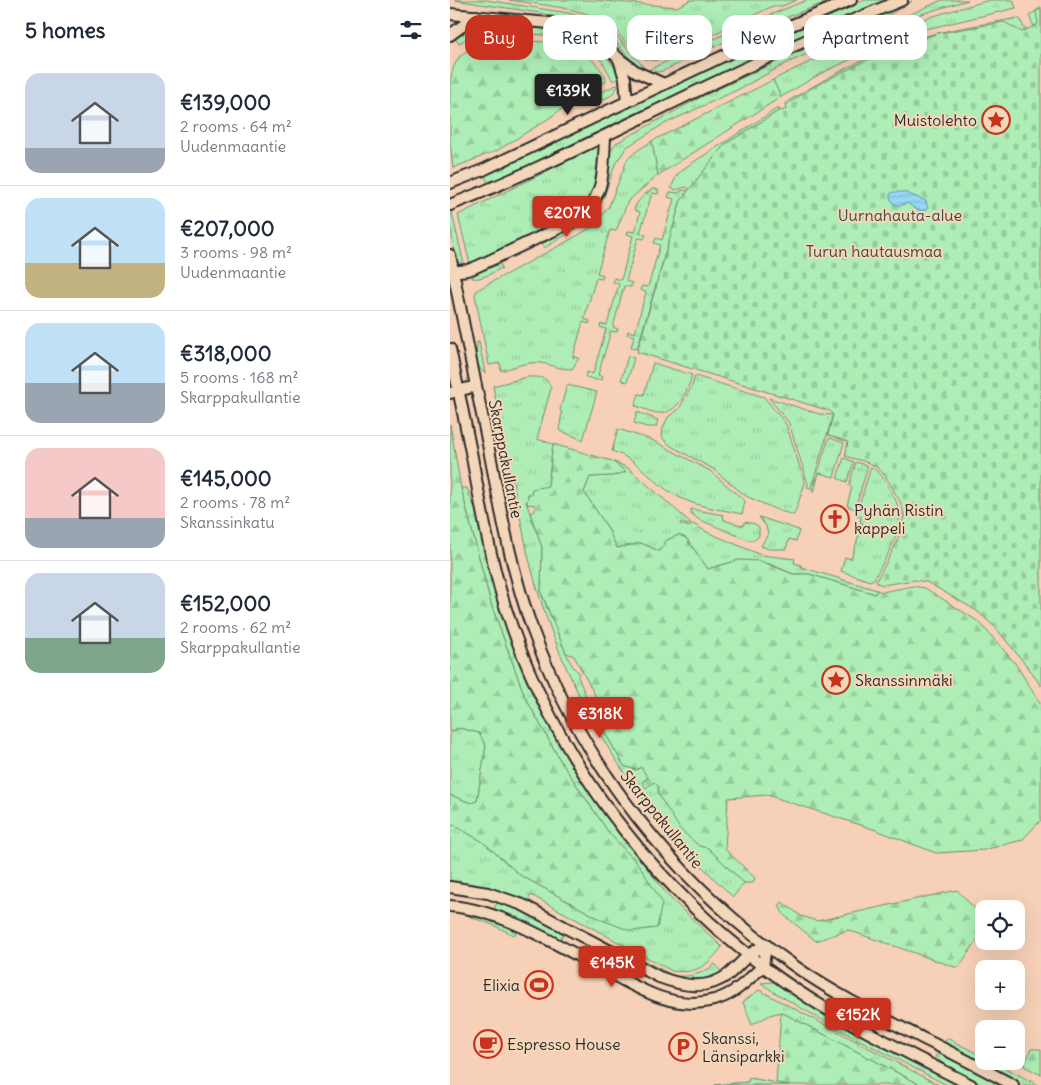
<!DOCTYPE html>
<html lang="en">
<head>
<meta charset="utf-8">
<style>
  body { margin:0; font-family:Delius,sans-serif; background:#f2f2f3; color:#1f2937; height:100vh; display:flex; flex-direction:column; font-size:19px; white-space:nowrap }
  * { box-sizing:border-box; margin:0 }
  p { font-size:16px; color:#747a83 }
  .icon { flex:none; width:28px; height:28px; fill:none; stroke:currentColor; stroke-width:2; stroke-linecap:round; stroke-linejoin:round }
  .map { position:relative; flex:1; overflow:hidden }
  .panel { display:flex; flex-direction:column; background:#fff; width:450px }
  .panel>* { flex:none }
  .banner { position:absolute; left:15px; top:15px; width:475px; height:45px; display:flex; gap:10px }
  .fabs { position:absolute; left:525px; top:900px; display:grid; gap:10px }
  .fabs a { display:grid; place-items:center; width:50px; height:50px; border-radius:10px; background:#fff; box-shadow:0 5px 20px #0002; font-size:25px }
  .price { position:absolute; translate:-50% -42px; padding:0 11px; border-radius:5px; background:#c8321e; color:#fff; font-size:16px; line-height:32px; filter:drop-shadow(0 1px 2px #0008) }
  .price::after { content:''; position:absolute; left:50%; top:30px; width:15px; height:11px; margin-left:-8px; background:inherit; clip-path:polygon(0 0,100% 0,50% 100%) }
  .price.current { background:#222; color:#fff }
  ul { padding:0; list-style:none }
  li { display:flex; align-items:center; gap:15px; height:125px; padding:0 25px }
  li+li { border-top:1px solid #e0e1e3 }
  li span { display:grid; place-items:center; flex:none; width:140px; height:100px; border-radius:15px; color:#555 }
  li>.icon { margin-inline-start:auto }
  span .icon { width:60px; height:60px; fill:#fffc; stroke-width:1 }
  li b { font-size:21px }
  h2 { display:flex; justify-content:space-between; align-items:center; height:60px; padding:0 25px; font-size:21px }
  .tag { padding:0 18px; border-radius:15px; background:#fff; box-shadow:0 5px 20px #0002; font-size:18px; line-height:45px }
  .tag.current { background:#c8321e; color:#fff }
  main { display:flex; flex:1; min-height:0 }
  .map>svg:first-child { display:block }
  .grass { fill:url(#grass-tufts); stroke:#6c8c70 }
  .forest { fill:url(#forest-firs); stroke:#6c8c70 }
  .cemetery { fill:url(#cemetery-stones); stroke:#6c8c70 }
  .park { fill:url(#park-crowns); stroke:#6c8c70 }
  .water { fill:url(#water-rules); stroke:#6b92a5 }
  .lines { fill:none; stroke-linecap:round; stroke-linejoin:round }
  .secondary-casing { stroke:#2b2b2b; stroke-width:14 }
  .secondary { stroke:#f4d7ba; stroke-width:10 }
  .labels { text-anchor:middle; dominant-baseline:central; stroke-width:4; stroke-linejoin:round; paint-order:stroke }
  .poi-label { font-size:16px; fill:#2b2b2b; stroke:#f4d7ba; text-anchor:start }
  .park-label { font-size:16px; fill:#3f4840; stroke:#f4d7ba }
  .street-label { font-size:16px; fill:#2b2b2b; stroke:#f4d7ba }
</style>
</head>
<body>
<main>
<section class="panel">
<h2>5 homes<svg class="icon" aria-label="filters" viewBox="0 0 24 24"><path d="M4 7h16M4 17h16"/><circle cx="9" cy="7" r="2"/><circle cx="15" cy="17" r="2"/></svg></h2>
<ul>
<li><span style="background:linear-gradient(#c9d6e8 75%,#9aa5b1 0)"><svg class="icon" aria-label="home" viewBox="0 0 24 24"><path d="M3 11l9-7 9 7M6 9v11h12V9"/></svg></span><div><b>€139,000</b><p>2 rooms · 64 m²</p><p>Uudenmaantie</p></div></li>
<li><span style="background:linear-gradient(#bfe0f5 65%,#c2b280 0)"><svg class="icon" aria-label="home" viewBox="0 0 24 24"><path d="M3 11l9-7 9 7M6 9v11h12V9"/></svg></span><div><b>€207,000</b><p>3 rooms · 98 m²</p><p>Uudenmaantie</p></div></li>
<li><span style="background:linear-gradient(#bfe0f5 60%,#9aa5b1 0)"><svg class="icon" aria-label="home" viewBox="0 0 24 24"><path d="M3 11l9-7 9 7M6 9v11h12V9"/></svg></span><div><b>€318,000</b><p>5 rooms · 168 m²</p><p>Skarppakullantie</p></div></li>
<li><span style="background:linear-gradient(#f6c9c9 70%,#9aa5b1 0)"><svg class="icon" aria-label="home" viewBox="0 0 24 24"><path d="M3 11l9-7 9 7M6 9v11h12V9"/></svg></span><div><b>€145,000</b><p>2 rooms · 78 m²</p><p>Skanssinkatu</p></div></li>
<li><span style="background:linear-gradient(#c9d6e8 65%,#7fa58c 0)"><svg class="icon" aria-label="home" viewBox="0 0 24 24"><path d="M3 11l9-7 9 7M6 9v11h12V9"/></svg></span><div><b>€152,000</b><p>2 rooms · 62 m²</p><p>Skarppakullantie</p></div></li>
</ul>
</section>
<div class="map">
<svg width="591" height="1085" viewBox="0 0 591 1085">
  <defs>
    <pattern id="grass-tufts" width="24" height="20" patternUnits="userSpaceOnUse" patternTransform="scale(1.25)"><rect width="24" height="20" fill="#aeeeb6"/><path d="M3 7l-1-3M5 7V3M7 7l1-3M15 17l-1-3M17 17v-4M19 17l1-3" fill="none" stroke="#96cc9d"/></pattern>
    <pattern id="forest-firs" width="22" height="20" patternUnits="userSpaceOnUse" patternTransform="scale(1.25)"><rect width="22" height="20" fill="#aeeeb6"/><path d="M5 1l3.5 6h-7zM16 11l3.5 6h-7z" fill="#96cc9d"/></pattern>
    <pattern id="cemetery-stones" width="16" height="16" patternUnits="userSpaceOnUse" patternTransform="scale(1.25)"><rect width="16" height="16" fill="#aeeeb6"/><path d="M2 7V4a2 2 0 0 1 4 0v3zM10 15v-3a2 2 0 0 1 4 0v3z" fill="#96cc9d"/></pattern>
    <pattern id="park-crowns" width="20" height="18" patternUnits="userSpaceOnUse" patternTransform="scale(1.25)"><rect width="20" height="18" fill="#aeeeb6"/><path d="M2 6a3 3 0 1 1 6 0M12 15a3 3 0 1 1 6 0" fill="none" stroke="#96cc9d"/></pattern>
    <pattern id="water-rules" width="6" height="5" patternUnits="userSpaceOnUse" patternTransform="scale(1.25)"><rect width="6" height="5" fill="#95d7f7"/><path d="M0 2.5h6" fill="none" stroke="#81b9d4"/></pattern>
  </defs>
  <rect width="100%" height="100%" fill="#f6d1b7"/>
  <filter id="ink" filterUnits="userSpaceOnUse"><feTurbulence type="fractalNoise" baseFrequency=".02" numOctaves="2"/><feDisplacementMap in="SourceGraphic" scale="10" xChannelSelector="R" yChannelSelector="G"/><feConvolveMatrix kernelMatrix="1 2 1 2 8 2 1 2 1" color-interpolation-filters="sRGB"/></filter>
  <g filter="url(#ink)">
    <g class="grass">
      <path d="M4,0H36L118,13L143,20L164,33L193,66L191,69L185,65L163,39L144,26L90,13Z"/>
      <path d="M59,0H141L227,7L241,0H347L332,6H323L208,60C186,65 174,35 157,23C131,7 89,5 59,0Z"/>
      <path d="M357,0H382L283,38L213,71L207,72L196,71L283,30Z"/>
      <path d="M415,0H438L350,37L38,184L35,175L290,53L389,10Z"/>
      <path d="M492,0H518L441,23Z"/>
      <path d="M540,0H563L566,8L463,32L431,45L370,74L331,97L323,80C391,44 465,20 540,0Z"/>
      <path d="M462,1L419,27L339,62L289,89L212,125L177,147L165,164L153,200L145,213L132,225L94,248L92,244C117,230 150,217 155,184C157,170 156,155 166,143L255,95L335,58Z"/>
      <path d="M591,7V26L586,30L579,16Z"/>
      <path d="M568,18L571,20L574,29L576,28L579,32L322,118L336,109L335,103C383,74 436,44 492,32C517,26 543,23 568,18Z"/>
      <path d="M19,28C65,27 130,21 160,61C164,67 168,72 169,78L163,81C156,68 151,56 138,48C113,33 54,30 27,35C20,37 15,40 9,43L3,37Z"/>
      <path d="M166,85L168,86L162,95L145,104L142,98L143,96Z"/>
      <path d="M328,108L330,110L274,145L240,189L236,187L226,190L221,188L227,175L236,167Z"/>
      <path d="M202,141L208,175L178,201L166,231L160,230L147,273L153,275L152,279L146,278L134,319L140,321L139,324L133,322L123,357L129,358L122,369C107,369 104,365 91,363C78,361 63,367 51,371L50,363L39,365L25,295L27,290L118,241L142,227L159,206L177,160L184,153Z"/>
      <path d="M150,145C147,177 147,201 117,219L20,264L8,215Z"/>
      <path d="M204,188L209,191L208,194L202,193L190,233L196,235L194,239L188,238L176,281L182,283L181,287L174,286L163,327L168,329L167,332L161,331L148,375L152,377V379L147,380L136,377L135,376L137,372L143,374L156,329L150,327L151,324L157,325L169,284L163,282L164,278L171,280L183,236L177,234L178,231L185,232L190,212L184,210C186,201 196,193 204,188Z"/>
      <path d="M233,190L239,191L231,200L187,349L181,348L184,336L177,334L178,331L185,333L196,292L190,290L192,286L198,287L210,245L204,243L206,238L212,240L224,199L218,197L220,192L228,193Z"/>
      <path d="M0,197L3,218L14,264L8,262L6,259L0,225Z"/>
      <path d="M50,264L52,268C43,272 32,280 22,278V277L29,272Z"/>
      <path d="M27,342H29L35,373C24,367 27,353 27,342Z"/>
      <path d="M178,356L184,358L177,382L171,380Z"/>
      <path d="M203,363L242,375C238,390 229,411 212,413C204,414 193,408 185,406L189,394L194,395Z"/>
      <path d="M245,376L314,397L336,424L355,483L344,515L327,510L296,496L263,469L221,446L214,440L212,436L213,428L218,417L229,409L242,386Z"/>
      <path d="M77,377C88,377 98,376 101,388L87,439L103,444L98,486L82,495L76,502L92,547L91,593L116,653C120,660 122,669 129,672L128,677L142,710L174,766L186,770L191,767L198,778L193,781L204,782L208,786L249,846L258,848L294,883L283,897C253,868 224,839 198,805C141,732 100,645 78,555L43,386Z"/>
      <path d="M117,385L147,392L133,440L109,430L112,413L110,410Z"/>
      <path d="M319,398L369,414L383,415L361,488L357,487L358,484L339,423Z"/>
      <path d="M187,412L208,420L206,427H197L184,423Z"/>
      <path d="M168,429L202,440L260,471L295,501L292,514C270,509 245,507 225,495C202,482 188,459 162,451Z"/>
      <path d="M380,438L394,443L384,477L369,473L364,492L362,491L378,440Z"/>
      <path d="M394,458L404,462L397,482L387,478Z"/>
      <path d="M162,461L178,468L241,523L238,525L231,522L230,524L239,527L243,524L257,532L311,555L345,559L344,563L351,565V567L427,590L425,594L359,574H343L320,564L289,560L258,569L236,538L229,535L217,540L209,551L191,543L167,548L157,527L134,492L140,477L162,476L175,472Z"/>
      <path d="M406,462L418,466L405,509L397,506L402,487L399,486Z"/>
      <path d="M421,467C430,472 434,479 439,488C443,496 449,504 449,513C451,536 434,560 424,579L420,581L391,571L395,557L401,559L413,523L410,522L411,516L406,515Z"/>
      <path d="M11,488H17L26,511L39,568L57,628L82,690L113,751L152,811L200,872L219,897L272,947C257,966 247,974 222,971L81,895L78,900L0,884V826L4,825L33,842L70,875L152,920L189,865L159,833L111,762L75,697L41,604Z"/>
      <path d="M241,509L273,515L274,520L293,526L295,522L305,524L309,527V536L304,540H298L248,519L241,513Z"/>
      <path d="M309,517L349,530L346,541L339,539L336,549H319L311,546L318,534L316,526Z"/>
      <path d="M10,728L29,733L36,746L27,801L21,803L0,795V732Z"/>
      <path d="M48,900L78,913L114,932L109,942L43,912Z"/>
      <path d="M16,911L68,930L64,935L41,924L20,917Z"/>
      <path d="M140,933L224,976C240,977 252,975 265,964L271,972C256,982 240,983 223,980L138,937Z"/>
      <path d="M135,943L144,948L139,958L130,953Z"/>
      <path d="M325,982L378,1016L510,1085H497L384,1027L324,992L311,983Z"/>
      <path d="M309,990L489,1085H471L331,1012L320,1015L302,1025L293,1002Z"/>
      <path d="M497,1038L534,1057V1061H542L588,1085H572L494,1044Z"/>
      <path d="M488,1053L551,1085H532L491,1062L485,1057Z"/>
    </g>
    <g class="forest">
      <path d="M70,41C98,42 128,41 147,65C151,70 156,75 156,82L135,92L98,119L48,150L3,168L0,142V80L4,66L9,57L24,45Z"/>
      <path d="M323,80L331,97L208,175L202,141Z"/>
      <path d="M0,424L11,488L41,604L75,697L111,762L159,833L189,865L212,902L207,928L181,931L152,920L70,875L33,842L4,825L0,826V795L21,803L27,801L36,746L29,733L10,728L0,732Z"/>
      <path d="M103,444L162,461L176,472L162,476L140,477L134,492L157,527L167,548L191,543L209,551L217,540L229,535L236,538L258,569L289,560L310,561L343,574H359L425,594L427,590L432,592L463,586L475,588L529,622L565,663L591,705V820L572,840L534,850L486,853L426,830L317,795L278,798L275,849L305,878L303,883H294L258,848L249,846L230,829L208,794V786L204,782L196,788L192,782L198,778L191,767L186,770L174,766L142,710L140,702L146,697L124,656L116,653L91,592L92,547L80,513L85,511L84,504L77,505L78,494H81L82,489L98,486Z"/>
      <path d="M507,890L532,916L528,939L508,968L398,930L366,941L334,915L329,906L332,902L351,916L367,921Z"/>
      <path d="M331,1012L471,1085H265L298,1082L299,1078L326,1083Z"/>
      <path d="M581,1049H591V1075L574,1066Z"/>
    </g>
    <path class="cemetery" d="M591,9V686L581,671L545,627L527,611L477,582L464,580L433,585L427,583L426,581C436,562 459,528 452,506C450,500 445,494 443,489C428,462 422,464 395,456L398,442L378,435L383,415L380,411L187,352L231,200L274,145L330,110L332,111L336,109V105L363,87L435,51L489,33L554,22L572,32L588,24L586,11Z"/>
    <path class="park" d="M299,1078L339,1085H265L298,1082Z"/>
    <path class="water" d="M443,192H454L476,201L478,208L475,211C466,211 464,208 457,203L450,206L444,204L440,198V194Z"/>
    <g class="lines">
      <defs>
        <g id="secondary">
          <path d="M0,14L110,24L129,29L152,41L169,59L187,72L214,84"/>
          <path d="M0,35L26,16"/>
          <path d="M169,59L175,79L177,102"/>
          <path d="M0,183L33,170L309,39L401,0"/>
          <path d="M0,205C92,169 179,123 268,81C328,52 390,25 452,0"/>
          <path d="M0,255C12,318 25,381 38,444C50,507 61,570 83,631C133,767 228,886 346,967C386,995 429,1016 472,1038C503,1053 533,1069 563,1085"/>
          <path d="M0,272L18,270L26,267L124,221C156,199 153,172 155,136"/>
          <path d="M0,349C7,385 15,421 22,457C31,507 40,558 55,606C107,770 220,911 365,1002C415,1033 469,1058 521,1085"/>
          <path d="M0,393L26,386"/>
          <path d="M0,887L38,893L73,905L209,977C233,986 257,991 279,974C286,968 292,961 299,955C304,951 310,948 316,945"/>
          <path d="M0,906C51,910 102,942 147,966C183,985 221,1012 264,1000C284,995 298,980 313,966L316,945"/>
        </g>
      </defs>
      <use href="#secondary" class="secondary-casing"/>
      <use href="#secondary" class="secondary"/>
    </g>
  </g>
  <defs>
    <symbol id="sight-ring" viewBox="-11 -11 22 22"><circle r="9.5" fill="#f4d7ba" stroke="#c8321e" stroke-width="1.5"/><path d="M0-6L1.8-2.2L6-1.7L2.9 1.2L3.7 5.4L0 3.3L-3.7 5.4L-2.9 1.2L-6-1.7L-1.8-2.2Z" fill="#c8321e"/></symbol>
    <symbol id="church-ring" viewBox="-11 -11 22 22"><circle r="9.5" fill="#f4d7ba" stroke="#c8321e" stroke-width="1.5"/><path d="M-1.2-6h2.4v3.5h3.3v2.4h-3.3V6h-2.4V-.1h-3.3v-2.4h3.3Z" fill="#c8321e"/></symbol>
    <symbol id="stadium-ring" viewBox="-11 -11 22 22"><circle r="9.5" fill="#f4d7ba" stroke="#c8321e" stroke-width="1.5"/><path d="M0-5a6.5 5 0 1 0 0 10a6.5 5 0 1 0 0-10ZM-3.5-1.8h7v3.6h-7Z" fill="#c8321e"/></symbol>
    <symbol id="cafe-ring" viewBox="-11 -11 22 22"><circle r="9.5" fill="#f4d7ba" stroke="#c8321e" stroke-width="1.5"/><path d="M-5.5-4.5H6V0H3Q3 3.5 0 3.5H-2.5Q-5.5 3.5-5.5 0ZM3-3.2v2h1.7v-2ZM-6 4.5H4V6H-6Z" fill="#c8321e"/></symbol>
    <symbol id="parking-ring" viewBox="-11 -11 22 22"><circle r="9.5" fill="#f4d7ba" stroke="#c8321e" stroke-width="1.5"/><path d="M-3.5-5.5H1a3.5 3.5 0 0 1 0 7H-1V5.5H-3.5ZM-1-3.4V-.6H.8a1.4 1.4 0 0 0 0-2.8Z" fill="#c8321e"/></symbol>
  </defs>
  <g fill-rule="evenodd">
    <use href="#sight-ring" x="530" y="104" width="32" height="32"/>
    <use href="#church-ring" x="369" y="503" width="32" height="32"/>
    <use href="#sight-ring" x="370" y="664" width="32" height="32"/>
    <use href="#stadium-ring" x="73" y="969" width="32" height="32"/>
    <use href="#cafe-ring" x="22" y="1028" width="32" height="32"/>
    <use href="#parking-ring" x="217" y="1031" width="32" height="32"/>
  </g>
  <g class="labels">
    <g class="poi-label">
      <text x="527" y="120" text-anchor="end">Muistolehto</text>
      <text x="404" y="510">Pyhän Ristin<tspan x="404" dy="18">kappeli</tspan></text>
      <text x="405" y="680">Skanssinmäki</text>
      <text x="70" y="985" text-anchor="end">Elixia</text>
      <text x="252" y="1038">Skanssi,<tspan x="252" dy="18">Länsiparkki</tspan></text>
      <text x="57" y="1044">Espresso House</text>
    </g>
    <g class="park-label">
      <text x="450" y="215">Uurnahauta-alue</text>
      <text x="424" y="251">Turun hautausmaa</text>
    </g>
    <g class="street-label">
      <text transform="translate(56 459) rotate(79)">Skarppakullantie</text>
      <text transform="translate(212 819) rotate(51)">Skarppakullantie</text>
    </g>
  </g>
</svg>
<div class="fabs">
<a><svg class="icon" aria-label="locate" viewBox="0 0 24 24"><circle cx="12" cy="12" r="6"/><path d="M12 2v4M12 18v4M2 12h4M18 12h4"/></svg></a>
<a>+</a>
<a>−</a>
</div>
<b class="price current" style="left:118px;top:116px">€139K</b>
<b class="price" style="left:117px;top:238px">€207K</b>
<b class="price" style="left:150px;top:739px">€318K</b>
<b class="price" style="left:162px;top:988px">€145K</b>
<b class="price" style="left:408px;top:1040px">€152K</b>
<div class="banner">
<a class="tag current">Buy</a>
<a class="tag">Rent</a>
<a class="tag">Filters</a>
<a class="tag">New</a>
<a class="tag">Apartment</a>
</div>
</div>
</main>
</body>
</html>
